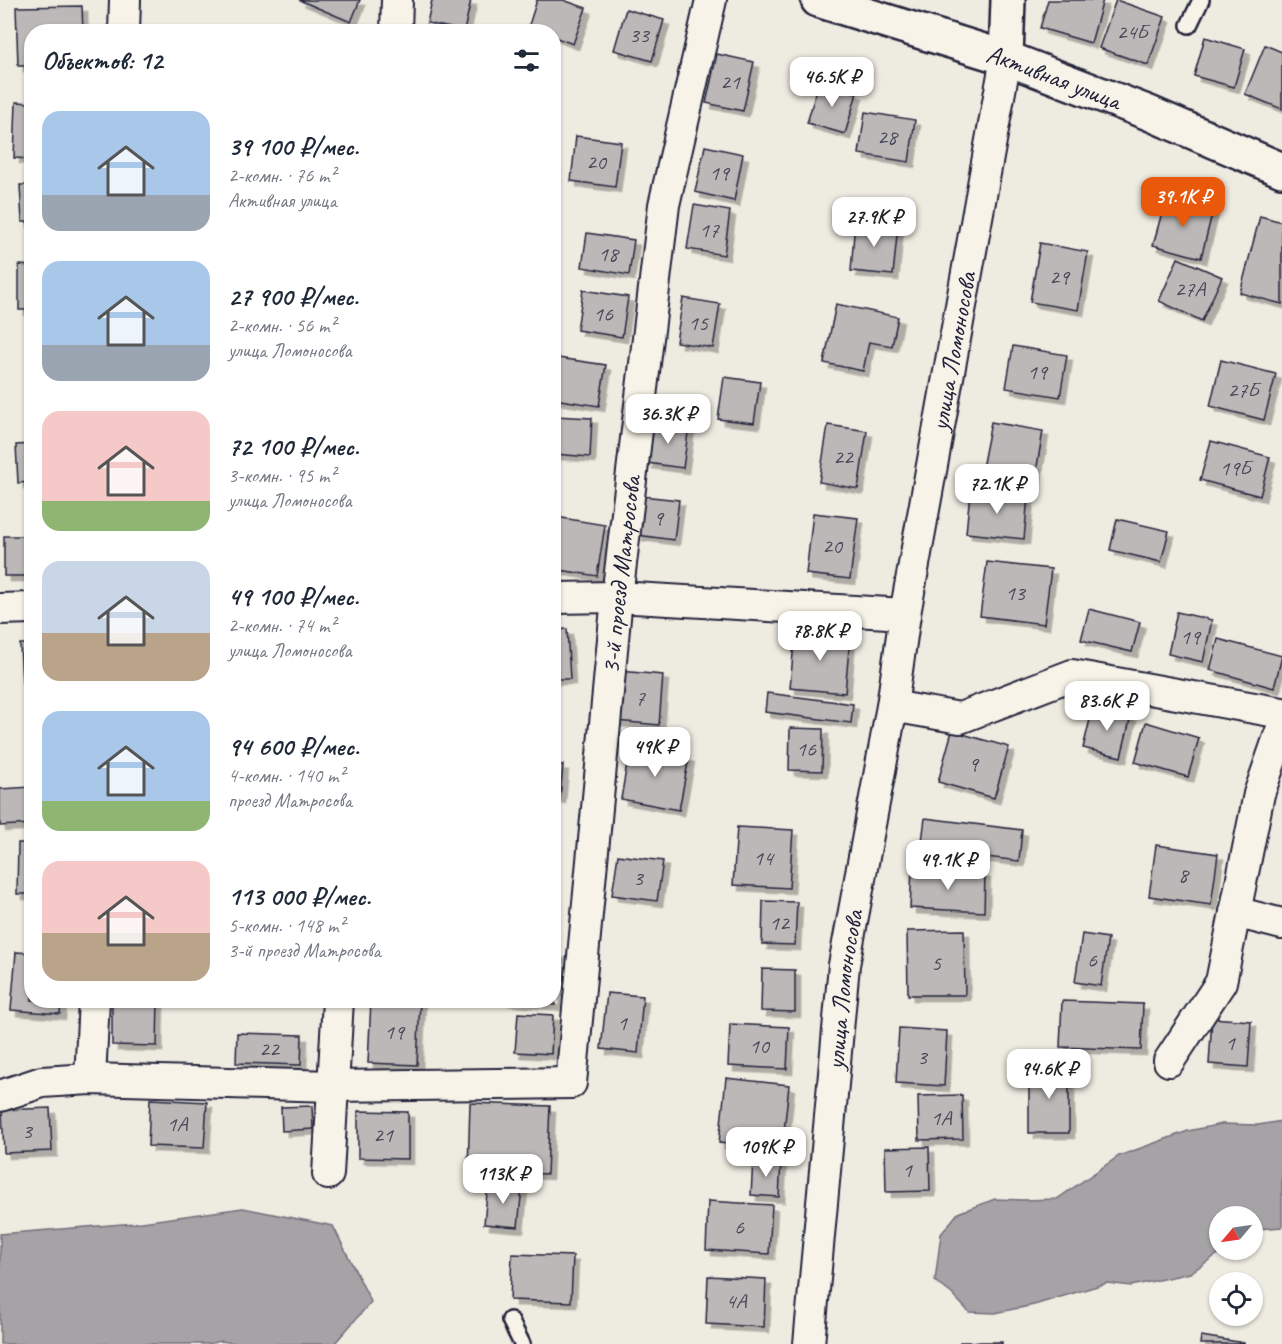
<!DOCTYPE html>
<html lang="ru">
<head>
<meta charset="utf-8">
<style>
  body { margin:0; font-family:Caveat,sans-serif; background:#f6f6f7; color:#1f2937; height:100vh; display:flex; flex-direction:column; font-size:22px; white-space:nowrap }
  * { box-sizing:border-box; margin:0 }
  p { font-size:20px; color:#747a83 }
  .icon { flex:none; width:33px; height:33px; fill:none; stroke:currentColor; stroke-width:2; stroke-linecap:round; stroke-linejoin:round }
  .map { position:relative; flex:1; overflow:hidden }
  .panel { position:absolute; left:24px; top:24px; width:537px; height:984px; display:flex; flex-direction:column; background:#fff; border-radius:24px; box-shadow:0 2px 4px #0004 }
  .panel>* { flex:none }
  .needle { width:39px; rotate:241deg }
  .buttons { position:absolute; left:1209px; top:1206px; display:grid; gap:12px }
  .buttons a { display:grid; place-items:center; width:54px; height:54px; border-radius:50%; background:#fff; box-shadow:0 2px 4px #0004; font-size:30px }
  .price { position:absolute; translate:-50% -51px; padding:0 14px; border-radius:12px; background:#fff; color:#222; font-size:20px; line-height:39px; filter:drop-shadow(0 2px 3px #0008) }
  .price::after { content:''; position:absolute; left:50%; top:36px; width:18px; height:14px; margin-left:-9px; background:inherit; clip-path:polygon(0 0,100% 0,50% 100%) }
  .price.on { background:#ea580c; color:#fff }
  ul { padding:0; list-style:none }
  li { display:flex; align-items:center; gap:18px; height:150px; padding:0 18px }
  li span { display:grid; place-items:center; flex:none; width:168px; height:120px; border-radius:18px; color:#555 }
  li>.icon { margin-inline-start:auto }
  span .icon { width:72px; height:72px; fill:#fffc; stroke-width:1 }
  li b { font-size:26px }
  h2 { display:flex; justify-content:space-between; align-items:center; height:72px; padding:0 18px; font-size:26px }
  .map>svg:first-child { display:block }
  .water { fill:#a6a3a6; stroke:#716f7b; stroke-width:1.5 }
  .building { fill:#bbb8b7; stroke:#22223b; stroke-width:1.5; filter:url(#shadow) }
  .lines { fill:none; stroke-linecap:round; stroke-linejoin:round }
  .lane-casing { stroke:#22223b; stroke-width:20 }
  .street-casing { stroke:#22223b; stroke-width:34 }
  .secondary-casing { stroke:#22223b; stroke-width:38 }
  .lane { stroke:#f7f3e8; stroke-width:15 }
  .street { stroke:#f7f3e8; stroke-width:30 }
  .secondary { stroke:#f7f3e8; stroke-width:33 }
  .labels { text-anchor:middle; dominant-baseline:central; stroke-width:4.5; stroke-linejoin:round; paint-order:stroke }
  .number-label { font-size:22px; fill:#48485a }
  .street-label { font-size:26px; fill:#22223b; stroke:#f7f3e8 }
</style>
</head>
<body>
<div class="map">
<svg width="1282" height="1344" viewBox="0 0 1282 1344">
  <defs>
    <filter id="shadow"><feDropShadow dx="5.5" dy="5.5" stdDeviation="0" flood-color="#0004"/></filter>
  </defs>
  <rect width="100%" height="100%" fill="#eeebe1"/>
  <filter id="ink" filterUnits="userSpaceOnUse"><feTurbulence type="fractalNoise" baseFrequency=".0167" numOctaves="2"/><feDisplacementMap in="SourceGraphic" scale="12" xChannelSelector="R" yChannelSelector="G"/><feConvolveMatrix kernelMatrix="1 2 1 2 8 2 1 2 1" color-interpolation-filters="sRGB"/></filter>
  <g filter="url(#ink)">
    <g class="water">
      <path d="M1282,1121V1227L1258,1229L1253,1232L1252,1216H1220V1250H1224L1190,1273L1131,1286L1107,1283L1034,1305L995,1313L969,1312L952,1294L935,1281L941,1234L958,1213L995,1199L1023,1200L1057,1199L1119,1156L1188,1131L1222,1124L1258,1125Z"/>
      <path d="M243,1208L333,1226L371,1302L334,1344H242L220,1341L209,1344H0V1234L135,1223Z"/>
    </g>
    <g class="building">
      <path d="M299,0H360L351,22Z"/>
      <path d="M432,0H471L464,31L427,23Z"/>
      <path d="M537,0H563L586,8L573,44L554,37V32H538L528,28Z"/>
      <path d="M1048,0H1103L1091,43L1040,28Z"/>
      <path d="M1116,0L1165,17L1148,65L1099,48Z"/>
      <path d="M82,6L83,32H32V66H18L16,7Z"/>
      <path d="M626,9L664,20L652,61L614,50Z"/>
      <path d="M1205,37L1245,49L1234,87L1194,76Z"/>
      <path d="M1265,45L1282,52V109L1245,94Z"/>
      <path d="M717,54L754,62L743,111L706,103Z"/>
      <path d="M819,82L857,93L845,134L807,123Z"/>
      <path d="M16,102L32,103V159L14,158Z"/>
      <path d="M865,112L915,120L909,162L859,154Z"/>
      <path d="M576,136L621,142L615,187L571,181Z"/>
      <path d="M705,146L743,154L734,201L695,192Z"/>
      <path d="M20,185H32V222H22Z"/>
      <path d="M1166,198L1213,210L1201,258L1153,245Z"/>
      <path d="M694,205L730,211L724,255L687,249Z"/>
      <path d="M1260,216L1282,222V304L1240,293Z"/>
      <path d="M855,221L898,225L893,275L851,271Z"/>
      <path d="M587,233L634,240L629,275L582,267Z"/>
      <path d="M1040,243L1088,252L1078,310L1030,302Z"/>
      <path d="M1178,258L1222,277L1202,321L1159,301Z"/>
      <path d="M19,265L32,266V310H19Z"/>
      <path d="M583,290L628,297L622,337L577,330Z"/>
      <path d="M683,298L720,304L713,348L676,342Z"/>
      <path d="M836,304L898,317L892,346L869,342L863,371L824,363Z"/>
      <path d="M32,344V411H26Z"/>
      <path d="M1013,346L1067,355L1060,397L1006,388Z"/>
      <path d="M558,358L606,365L599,406L554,399Z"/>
      <path d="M1221,360L1276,374L1264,420L1210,406Z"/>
      <path d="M724,377L760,382L754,423L718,419Z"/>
      <path d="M554,416L592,418L590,457L554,454Z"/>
      <path d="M653,421L689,426L683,468L647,463Z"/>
      <path d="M991,422L1043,431L1035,478L982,468Z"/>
      <path d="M828,425L867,431L858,489L819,482Z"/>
      <path d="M1211,441L1270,457L1260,496L1200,480Z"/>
      <path d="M32,444V482L18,483L16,445Z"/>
      <path d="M970,492L1028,497L1024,539L966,533Z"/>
      <path d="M642,496L679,500L674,540L637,535Z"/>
      <path d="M813,513L858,518L850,579L806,574Z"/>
      <path d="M556,517L605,525L597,576L554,569V533Z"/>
      <path d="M1117,519L1169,531L1161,562L1110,550Z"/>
      <rect x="4" y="536" width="28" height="40"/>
      <path d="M987,562L1051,569L1044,624L980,616Z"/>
      <path d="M1089,609L1140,622L1132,652L1081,640Z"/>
      <path d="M1177,612L1212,620L1203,662L1168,654Z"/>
      <path d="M567,629L570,679H554V630Z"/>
      <path d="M795,631L850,637L845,693L790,688Z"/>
      <path d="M1218,639L1282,656L1274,688L1210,670Z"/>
      <path d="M20,644H32V683H22Z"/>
      <path d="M620,671L663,675L659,725L616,721Z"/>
      <path d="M767,693L853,704L851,723L765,712Z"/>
      <path d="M1093,707L1131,716L1121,757L1083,748Z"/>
      <path d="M1146,722L1199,738L1188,777L1135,762Z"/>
      <path d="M790,728L823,729L822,771L789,770Z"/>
      <path d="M952,731L1009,747L994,798L938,782Z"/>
      <path d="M630,746L689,757L679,810L621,799Z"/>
      <path d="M29,749H32V777H30Z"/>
      <path d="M554,764L563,765L560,798L554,797Z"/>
      <path d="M32,787V824L0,826V789Z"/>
      <path d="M925,818L1022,830L1019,861L921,849Z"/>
      <path d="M737,827L793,830L789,888L733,885Z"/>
      <path d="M18,843H32V894H17Z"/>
      <path d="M1156,845L1218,854L1211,905L1149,896Z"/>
      <path d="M618,855L663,861L657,901L612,895Z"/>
      <path d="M912,869L985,873L984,912L910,908Z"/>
      <path d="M763,901L797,902L795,945L762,944Z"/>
      <path d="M964,930L965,995H908L907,931Z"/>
      <path d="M1082,934L1108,938L1101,986L1075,982Z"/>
      <path d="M16,952L32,953V1000H61L60,1014L11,1010Z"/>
      <path d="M554,953H559L555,1005L502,1000H554Z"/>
      <path d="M762,969L795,970V1012L761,1011Z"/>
      <path d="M607,993L643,996L638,1053L601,1049Z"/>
      <path d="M112,1000H158L157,1046L112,1045Z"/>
      <path d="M371,1000H420L417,1065L368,1063Z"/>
      <path d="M1062,1001L1143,1004L1141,1050L1060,1047Z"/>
      <path d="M518,1013L553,1015L551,1054L515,1052Z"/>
      <path d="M1212,1018L1251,1021L1248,1067L1209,1064Z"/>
      <path d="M730,1024L789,1027L787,1069L728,1066Z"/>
      <path d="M899,1028L947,1031L944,1086L896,1083Z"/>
      <path d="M237,1033L302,1035L301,1065L236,1063Z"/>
      <path d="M1029,1066L1069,1067V1133H1029Z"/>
      <path d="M726,1078L789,1085L782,1150L719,1143Z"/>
      <path d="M962,1095L963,1139L919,1140L918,1096Z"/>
      <path d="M150,1099L207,1102L204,1148L148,1146Z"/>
      <path d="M470,1103L550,1106L547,1174L468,1171Z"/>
      <path d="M312,1106L313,1129L282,1131L281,1107Z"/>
      <path d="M50,1108L52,1151L4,1153L2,1110Z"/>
      <path d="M358,1111L408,1112V1159L358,1158Z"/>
      <path d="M929,1147L930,1191L886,1192L885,1148Z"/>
      <path d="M753,1159L781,1161L779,1197L751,1195Z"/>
      <path d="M488,1183L522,1187L518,1227L484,1224Z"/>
      <path d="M708,1201L772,1205L769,1254L706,1250Z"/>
      <path d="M512,1254L573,1256L571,1302L510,1300Z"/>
      <path d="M708,1276L766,1279L764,1327L706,1324Z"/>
      <path d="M1201,1336L1244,1343V1344H1200Z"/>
      <rect x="960" y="1342" width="42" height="2"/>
    </g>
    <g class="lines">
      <defs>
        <g id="lane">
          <path d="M1189,25L1201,0"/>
          <path d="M510,1320L522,1344"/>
        </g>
        <g id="street">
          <path d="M124,32L125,0"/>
          <path d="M396,32L397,0"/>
          <path d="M554,598L617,597L905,614"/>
          <path d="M0,609L32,608"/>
          <path d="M892,706L960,718L1072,675L1282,713"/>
          <path d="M1235,912L1282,924"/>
          <path d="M1169,1061L1221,982L1259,794L1282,728"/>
          <path d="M90,1079L94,1000"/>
          <path id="s1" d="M0,1096L42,1082L90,1079L332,1086L571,1083L617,597L664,205L711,0"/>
          <path d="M328,1174L338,1000"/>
          <path id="s2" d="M809,1344L844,965L892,706L905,614L1006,58"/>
        </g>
        <g id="secondary">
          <path id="s3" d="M818,0L1006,58L1149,113L1282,170"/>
          <path d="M1006,58L1008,0"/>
        </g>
      </defs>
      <use href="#lane" class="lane-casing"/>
      <use href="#street" class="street-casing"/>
      <use href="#secondary" class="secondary-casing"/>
      <use href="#lane" class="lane"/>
      <use href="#street" class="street"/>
      <use href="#secondary" class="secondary"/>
    </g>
  </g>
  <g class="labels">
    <g class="number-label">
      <text x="1132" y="32">24Б</text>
      <text x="639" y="35">33</text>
      <text x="730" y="82">21</text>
      <text x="887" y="137">28</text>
      <text x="596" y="162">20</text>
      <text x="719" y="173">19</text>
      <text x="709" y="230">17</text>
      <text x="608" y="254">18</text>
      <text x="1059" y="277">29</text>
      <text x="1190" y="289">27А</text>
      <text x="603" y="314">16</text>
      <text x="698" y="323">15</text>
      <text x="1037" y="372">19</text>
      <text x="1243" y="390">27Б</text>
      <text x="843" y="457">22</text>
      <text x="1235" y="468">19Б</text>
      <text x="658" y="518">9</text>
      <text x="832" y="546">20</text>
      <text x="1015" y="593">13</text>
      <text x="1190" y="637">19</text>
      <text x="640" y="698">7</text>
      <text x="806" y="749">16</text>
      <text x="973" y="764">9</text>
      <text x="763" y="858">14</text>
      <text x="1183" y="875">8</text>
      <text x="638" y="878">3</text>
      <text x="779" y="923">12</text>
      <text x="1092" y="960">6</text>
      <text x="936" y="963">5</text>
      <text x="622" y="1023">1</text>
      <text x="394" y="1032">19</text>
      <text x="1230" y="1043">1</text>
      <text x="759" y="1046">10</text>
      <text x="269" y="1049">22</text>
      <text x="922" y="1057">3</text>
      <text x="941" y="1118">1А</text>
      <text x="177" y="1124">1А</text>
      <text x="27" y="1131">3</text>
      <text x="383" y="1135">21</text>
      <text x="907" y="1170">1</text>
      <text x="739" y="1227">6</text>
      <text x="736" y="1301">4А</text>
    </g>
    <g class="street-label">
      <text stroke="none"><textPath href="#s3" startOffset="248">Активная улица</textPath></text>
      <text stroke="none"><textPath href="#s2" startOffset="1004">улица Ломоносова</textPath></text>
      <text stroke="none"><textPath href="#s1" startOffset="1084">3-й проезд Матросова</textPath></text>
      <text stroke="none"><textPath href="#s2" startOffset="356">улица Ломоносова</textPath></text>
    </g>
  </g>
</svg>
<div class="buttons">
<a><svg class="needle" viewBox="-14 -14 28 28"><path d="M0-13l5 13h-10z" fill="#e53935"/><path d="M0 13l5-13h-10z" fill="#747a83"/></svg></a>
<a><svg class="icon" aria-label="locate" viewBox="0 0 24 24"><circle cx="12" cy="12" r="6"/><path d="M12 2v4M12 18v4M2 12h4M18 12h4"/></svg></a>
</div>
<b class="price" style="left:832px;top:108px">46.5K ₽</b>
<b class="price on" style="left:1183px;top:228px">39.1K ₽</b>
<b class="price" style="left:874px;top:248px">27.9K ₽</b>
<b class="price" style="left:668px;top:445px">36.3K ₽</b>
<b class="price" style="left:997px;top:515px">72.1K ₽</b>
<b class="price" style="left:820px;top:662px">78.8K ₽</b>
<b class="price" style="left:1107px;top:732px">83.6K ₽</b>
<b class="price" style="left:655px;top:778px">49K ₽</b>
<b class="price" style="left:948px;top:891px">49.1K ₽</b>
<b class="price" style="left:1049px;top:1100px">94.6K ₽</b>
<b class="price" style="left:766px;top:1178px">109K ₽</b>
<b class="price" style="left:503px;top:1205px">113K ₽</b>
<section class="panel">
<h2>Объектов: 12<svg class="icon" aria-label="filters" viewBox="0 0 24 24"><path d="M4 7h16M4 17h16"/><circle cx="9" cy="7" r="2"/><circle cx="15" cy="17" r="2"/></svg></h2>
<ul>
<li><span style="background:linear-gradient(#a9c7e8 70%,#9aa5b1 0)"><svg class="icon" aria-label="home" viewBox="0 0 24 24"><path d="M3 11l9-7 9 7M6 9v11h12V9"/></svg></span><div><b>39 100 ₽/мес.</b><p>2-комн. · 76 m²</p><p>Активная улица</p></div></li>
<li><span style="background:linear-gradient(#a9c7e8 70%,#9aa5b1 0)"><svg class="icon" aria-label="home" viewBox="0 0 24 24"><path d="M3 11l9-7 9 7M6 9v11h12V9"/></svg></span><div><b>27 900 ₽/мес.</b><p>2-комн. · 56 m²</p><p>улица Ломоносова</p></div></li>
<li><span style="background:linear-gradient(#f6c9c9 75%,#8fb573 0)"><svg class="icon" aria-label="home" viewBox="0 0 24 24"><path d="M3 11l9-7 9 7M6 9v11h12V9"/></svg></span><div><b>72 100 ₽/мес.</b><p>3-комн. · 95 m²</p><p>улица Ломоносова</p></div></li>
<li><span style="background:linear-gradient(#c9d6e8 60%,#b9a48a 0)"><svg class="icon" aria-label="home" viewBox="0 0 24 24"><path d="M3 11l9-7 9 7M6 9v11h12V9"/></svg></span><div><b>49 100 ₽/мес.</b><p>2-комн. · 74 m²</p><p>улица Ломоносова</p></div></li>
<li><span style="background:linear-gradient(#a9c7e8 75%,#8fb573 0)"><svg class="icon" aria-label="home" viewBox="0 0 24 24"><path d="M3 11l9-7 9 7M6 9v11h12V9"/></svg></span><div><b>94 600 ₽/мес.</b><p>4-комн. · 140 m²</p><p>проезд Матросова</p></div></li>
<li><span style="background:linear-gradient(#f6c9c9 60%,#b9a48a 0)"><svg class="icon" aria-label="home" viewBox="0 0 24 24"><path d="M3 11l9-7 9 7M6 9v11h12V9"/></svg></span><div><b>113 000 ₽/мес.</b><p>5-комн. · 148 m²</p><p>3-й проезд Матросова</p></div></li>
</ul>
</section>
</div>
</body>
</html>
